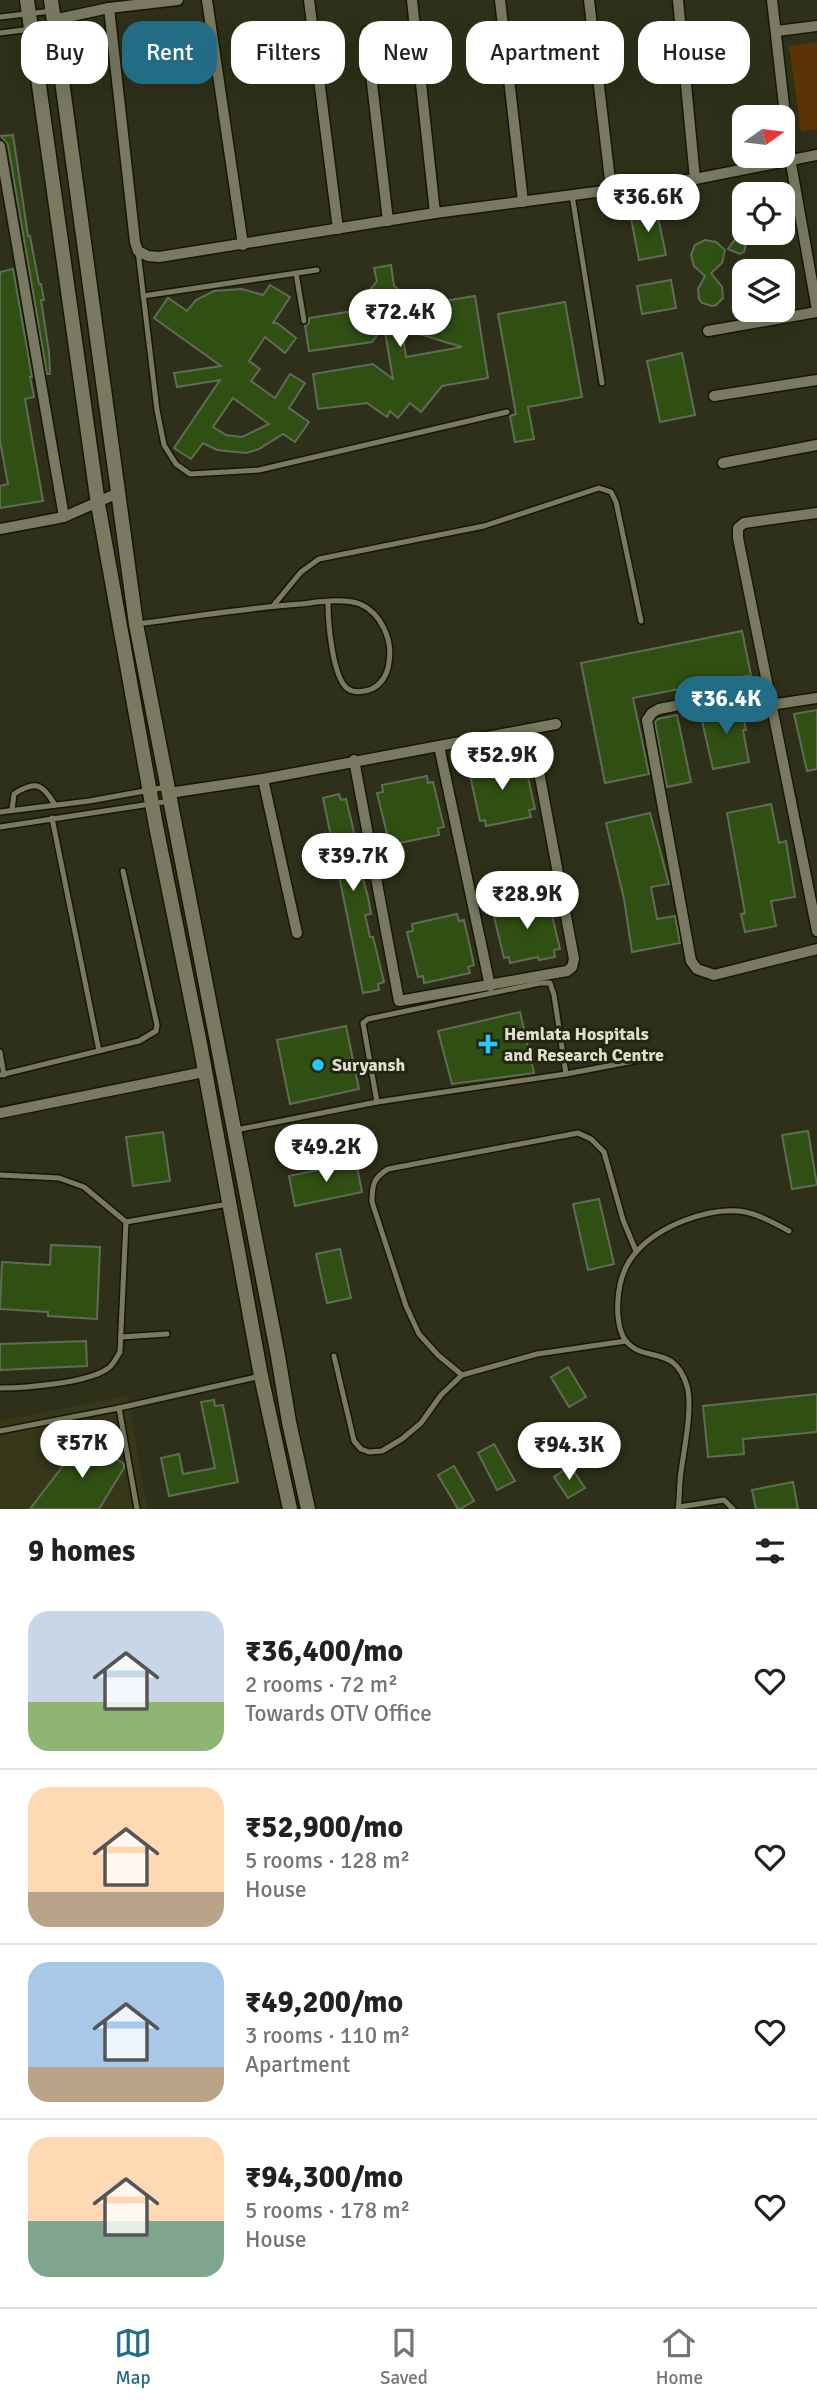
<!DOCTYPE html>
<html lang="en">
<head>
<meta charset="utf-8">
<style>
  body { margin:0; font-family:Signika,sans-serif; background:#f6f6f6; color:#202124; height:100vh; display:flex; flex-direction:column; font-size:26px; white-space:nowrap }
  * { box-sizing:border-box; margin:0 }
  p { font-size:23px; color:#757577 }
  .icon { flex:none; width:38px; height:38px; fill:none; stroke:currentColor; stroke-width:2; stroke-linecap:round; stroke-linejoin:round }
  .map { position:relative; height:1509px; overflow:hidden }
  .side { display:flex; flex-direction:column; background:#fff; flex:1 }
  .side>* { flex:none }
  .hud { position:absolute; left:21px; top:21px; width:775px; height:63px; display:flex; gap:14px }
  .needle { width:46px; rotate:76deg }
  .buttons { position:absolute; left:732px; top:105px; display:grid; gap:14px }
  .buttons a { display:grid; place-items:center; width:63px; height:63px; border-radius:14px; background:#fff; box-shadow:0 7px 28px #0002; font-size:35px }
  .price { position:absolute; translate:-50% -60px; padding:0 16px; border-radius:24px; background:#fff; color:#222; font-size:23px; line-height:46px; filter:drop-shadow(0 2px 4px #0008) }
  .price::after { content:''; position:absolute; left:50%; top:42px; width:21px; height:16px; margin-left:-10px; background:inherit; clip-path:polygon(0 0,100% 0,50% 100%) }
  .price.on { background:#236c86; color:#fff }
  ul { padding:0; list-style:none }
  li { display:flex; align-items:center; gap:21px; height:175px; padding:0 28px }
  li+li { border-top:2px solid #e0e0e0 }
  li span { display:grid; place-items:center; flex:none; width:196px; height:140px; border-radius:21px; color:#555 }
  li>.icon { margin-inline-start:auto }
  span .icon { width:84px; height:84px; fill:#fffc; stroke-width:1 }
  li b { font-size:30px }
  h2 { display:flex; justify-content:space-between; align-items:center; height:84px; padding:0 28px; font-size:30px }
  .chip { padding:0 24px; border-radius:21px; background:#fff; box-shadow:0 7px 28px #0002; font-size:24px; line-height:63px }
  .chip.on { background:#236c86; color:#fff }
  .dock { display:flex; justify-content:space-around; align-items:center; height:98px; border-top:2px solid #e0e0e0; background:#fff; font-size:19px; color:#757577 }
  .dock a { display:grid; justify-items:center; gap:4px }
  .dock .on { color:#236c86 }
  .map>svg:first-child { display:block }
  .built { fill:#373719 }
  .green { fill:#5b3305 }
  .building { fill:#305013; stroke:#5f6c56; stroke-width:2; fill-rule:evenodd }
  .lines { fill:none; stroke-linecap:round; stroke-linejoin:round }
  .service-casing { stroke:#171803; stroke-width:8 }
  .minor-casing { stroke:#171803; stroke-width:13 }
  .tertiary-casing { stroke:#171803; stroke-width:17 }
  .service { stroke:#797a61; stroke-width:5 }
  .minor { stroke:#797a61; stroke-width:10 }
  .tertiary { stroke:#797a61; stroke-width:14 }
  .poi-dot { fill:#26c8fe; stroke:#25260f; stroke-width:2.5 }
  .labels { text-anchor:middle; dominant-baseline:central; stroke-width:6; stroke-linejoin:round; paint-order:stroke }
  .poi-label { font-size:18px; font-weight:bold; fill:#dedfd1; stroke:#25260f; text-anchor:start }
</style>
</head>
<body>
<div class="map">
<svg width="817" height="1509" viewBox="0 0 817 1509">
  <rect width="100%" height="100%" fill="#2f3019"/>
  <path class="built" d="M128,1396L147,1509H0V1421Z"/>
  <path class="green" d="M817,42V129L801,132L789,46Z"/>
  <g class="building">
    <path d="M13,135L28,236H30L39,284H41L44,300H41L49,352L50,374H47L8,145L1,136Z"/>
    <path d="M656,208L666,255L639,260L630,213Z"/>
    <path d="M736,238H741L746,244L744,252L740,254L728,249Z"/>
    <path d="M705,240L716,242L725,250L722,263L711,273L722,287L723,298L716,305L712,306L702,303L699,299L698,289L705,276L694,266L691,255L695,245Z"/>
    <path d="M391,265L394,286L420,305L475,296L488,378L442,386L421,412L410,403L398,418L390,411L387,417L367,403L318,409L313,374L373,364L393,379L384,326L372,342L309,351L305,326L309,323V318L353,311L377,281L374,268ZM400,319L419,334L462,347L406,357Z"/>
    <path d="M13,269L32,377H30L34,397L25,399L43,501L0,508V486L8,484L0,441V272Z"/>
    <path d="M671,280L676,308L642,314L637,286Z"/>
    <path d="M270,285L290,297L273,323H277L296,338L285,353L265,337L249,361L260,369L251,381L275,398L290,374L305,383L289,408L309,422L295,442L283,434L259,449L246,453L217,450L203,443L191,459L174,448L220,380L177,387L174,373L221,366L154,318L168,298L187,311L196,300L214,291L242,289L263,295ZM233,398L269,424L242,437L226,435L213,427Z"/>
    <path d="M565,302L582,397L528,407L534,439L515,442L510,416L516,414L498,314Z"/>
    <path d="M682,353L695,415L660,422L647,361Z"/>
    <path d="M742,631L751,675L633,698L649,774L605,783L581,663Z"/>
    <path d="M741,705L746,730H743L749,762L713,769L700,712Z"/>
    <path d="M817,710V769L807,771L794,714Z"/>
    <path d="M677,715L691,782L667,787L655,722L658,719Z"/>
    <path d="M518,758L520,765L525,764L535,809L529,810L531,817L486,826L485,820L480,821L470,775L475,774L474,768Z"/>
    <path d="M427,776L428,783L433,782L444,827L438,828L439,835L394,844L393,837L388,838L377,793L383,792L382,785Z"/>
    <path d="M339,794L341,800L346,799L353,828L356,845L350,846L355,869L360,868L368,897L371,914L365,915L370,937H373L384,982L378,984L379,990L363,993L323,798Z"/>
    <path d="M771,804L779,843L786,841L795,897L771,901L776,926L745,932L741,914L745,913L727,813Z"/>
    <path d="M650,813L669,884L651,887L657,919L675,916L680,943L632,952L624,899L606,823Z"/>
    <path d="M542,898L544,905L549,903L560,949L554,950L555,957L539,960L538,957L510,963L509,957L504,958L493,912L499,911L498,905L514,901L515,904Z"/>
    <path d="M457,914L459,921L464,920L474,965L468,967L470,973L424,983L423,976L418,977L407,932L413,931L412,924Z"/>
    <path d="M520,1012L534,1073L452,1084L438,1031Z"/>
    <path d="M346,1026L359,1089L290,1104L277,1040Z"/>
    <path d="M808,1131L817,1185L792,1189L782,1135Z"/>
    <path d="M163,1132L170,1181L133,1186L126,1137Z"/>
    <path d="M356,1162L362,1192L295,1206L289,1176Z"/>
    <path d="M599,1199L614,1264L588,1270L573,1204Z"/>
    <path d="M51,1245L100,1247L97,1319L48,1316V1312L0,1309L2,1262L50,1265Z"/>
    <path d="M340,1249L351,1298L327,1303L316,1254Z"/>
    <path d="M86,1341L87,1366L0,1370V1344Z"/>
    <path d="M568,1367L586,1397L569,1407L551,1377Z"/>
    <path d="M817,1394V1432L743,1439L744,1454L708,1457L703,1406Z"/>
    <path d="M214,1400L215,1406L223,1405L238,1482L169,1496L161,1458L179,1454L183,1474L215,1468L201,1402Z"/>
    <path d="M563,1425L577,1447L564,1455L550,1433Z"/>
    <path d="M597,1425L615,1456L597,1467L579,1436Z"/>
    <path d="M85,1437L124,1464V1468L99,1509H30Z"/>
    <path d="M494,1444L515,1481L497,1490L478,1453Z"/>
    <path d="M454,1466L474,1501L460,1509H458L438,1475Z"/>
    <path d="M570,1466L585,1488L568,1498L554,1477Z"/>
    <path d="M793,1482L798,1509H756L752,1490Z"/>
  </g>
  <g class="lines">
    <defs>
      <g id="service">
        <path d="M0,17L52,11"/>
        <path d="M0,33L54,26"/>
        <path d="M572,195L602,383"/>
        <path d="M138,251L157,410L164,445L176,464L190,474L259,470L507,412"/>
        <path d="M296,273L304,321"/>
        <path d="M143,296L317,270"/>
        <path d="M273,606L301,572L319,559L484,526L599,488L611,492L616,502L641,621"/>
        <path d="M136,624C191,617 246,608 301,604C319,602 342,598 360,604C381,613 393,640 389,662C388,674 381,686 369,690C362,692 354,693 348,689C332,678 328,620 328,602"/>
        <path d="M12,810L14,794C36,780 43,784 55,805"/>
        <path d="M0,812L89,801L167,787"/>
        <path d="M52,818L99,1051"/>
        <path d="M0,827L170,801"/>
        <path d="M0,1052L4,1075"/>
        <path d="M0,1075L139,1041L156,1031L157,1025L123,871"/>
        <path d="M377,1102L363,1023L368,1019L540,983H550L554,995L566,1074"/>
        <path d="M236,1130L377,1102L566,1074L650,1058"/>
        <path d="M0,1175L59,1178L84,1187L126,1222L228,1204"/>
        <path d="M121,1337L167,1334"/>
        <path d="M334,1356L354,1441L361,1449L369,1452L382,1451L402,1439L421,1423L441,1395L462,1375L537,1354L626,1341"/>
        <path d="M462,1375L438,1355L419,1334L406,1306L372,1202C372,1186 373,1178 388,1169L578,1133L591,1139L604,1152L623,1220L636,1251"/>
        <path d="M0,1388C25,1388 87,1383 107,1369C113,1366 116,1358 120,1352L126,1222"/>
        <path d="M119,1408L137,1509"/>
        <path d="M0,1431L119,1408L261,1376"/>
        <path d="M679,1507L724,1500L733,1509"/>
        <path d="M678,1509C680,1497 679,1484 681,1472C684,1449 693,1407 687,1386C674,1343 645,1364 626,1341C618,1331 617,1312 618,1300C619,1282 625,1264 637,1251C660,1226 706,1208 739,1211C757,1213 774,1223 789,1231"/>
      </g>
      <g id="minor">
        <path d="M207,0L243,245"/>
        <path d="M309,0L338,229"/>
        <path d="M412,0L435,213"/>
        <path d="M500,0L523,202"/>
        <path d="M589,0L611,189"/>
        <path d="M678,0L695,179"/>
        <path d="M772,0L790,158L817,310"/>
        <path d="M109,8L135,242L138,251L148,256L159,257L435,213L695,179L817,155"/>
        <path d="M53,20L109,8L178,0"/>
        <path d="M777,31L817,26"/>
        <path d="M366,32L388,221"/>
        <path d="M0,146L64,517"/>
        <path d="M708,331L817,312"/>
        <path d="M714,396L817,380"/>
        <path d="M723,463L817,445"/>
        <path d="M817,513L744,523L738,528V538L817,931"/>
        <path d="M0,529L64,517L118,493"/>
        <path d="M766,688L659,709L652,713L647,720L691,961L697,969L714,975L817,949"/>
        <path d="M770,705L817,698"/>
        <path d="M439,746L490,986"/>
        <path d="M354,760L399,1001L567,971L572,967L574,959L531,729"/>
        <path d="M263,779L297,933"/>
        <path d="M169,793L263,779L556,724"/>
        <path d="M0,1113L204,1072"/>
      </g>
      <g id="tertiary">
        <path d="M27,0L98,504L156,826L200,1044L261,1376L290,1509"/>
        <path d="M51,0L136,624L278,1356L289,1422L308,1509"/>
      </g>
    </defs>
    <use href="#service" class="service-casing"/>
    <use href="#minor" class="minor-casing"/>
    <use href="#tertiary" class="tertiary-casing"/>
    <use href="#service" class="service"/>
    <use href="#minor" class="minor"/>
    <use href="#tertiary" class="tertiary"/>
  </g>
  <g class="poi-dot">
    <path d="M484.5 1033.5h7v7h7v7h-7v7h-7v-7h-7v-7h7z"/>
    <circle cx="318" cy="1065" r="7"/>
  </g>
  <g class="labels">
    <g class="poi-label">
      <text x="504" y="1034">Hemlata Hospitals<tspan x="504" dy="21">and Research Centre</tspan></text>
      <text x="332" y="1065">Suryansh</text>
    </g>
  </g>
</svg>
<div class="buttons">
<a><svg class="needle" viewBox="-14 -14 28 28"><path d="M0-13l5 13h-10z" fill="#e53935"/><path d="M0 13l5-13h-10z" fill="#757577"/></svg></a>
<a><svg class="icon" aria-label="locate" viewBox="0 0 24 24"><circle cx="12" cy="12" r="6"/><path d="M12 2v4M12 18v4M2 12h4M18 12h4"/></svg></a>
<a><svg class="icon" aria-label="layers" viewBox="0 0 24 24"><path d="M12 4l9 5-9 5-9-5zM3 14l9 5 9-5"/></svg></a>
</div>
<b class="price" style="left:648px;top:234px">₹36.6K</b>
<b class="price" style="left:400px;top:349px">₹72.4K</b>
<b class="price on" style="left:726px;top:736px">₹36.4K</b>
<b class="price" style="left:502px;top:792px">₹52.9K</b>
<b class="price" style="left:353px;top:893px">₹39.7K</b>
<b class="price" style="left:527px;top:931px">₹28.9K</b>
<b class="price" style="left:326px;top:1184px">₹49.2K</b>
<b class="price" style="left:82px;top:1480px">₹57K</b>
<b class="price" style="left:569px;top:1482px">₹94.3K</b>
<div class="hud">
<a class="chip">Buy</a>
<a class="chip on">Rent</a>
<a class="chip">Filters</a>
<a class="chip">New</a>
<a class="chip">Apartment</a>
<a class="chip">House</a>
</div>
</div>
<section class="side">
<h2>9 homes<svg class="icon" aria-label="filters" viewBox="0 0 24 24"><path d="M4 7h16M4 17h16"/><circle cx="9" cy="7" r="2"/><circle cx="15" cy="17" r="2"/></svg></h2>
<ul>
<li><span style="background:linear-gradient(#c9d6e8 65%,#8fb573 0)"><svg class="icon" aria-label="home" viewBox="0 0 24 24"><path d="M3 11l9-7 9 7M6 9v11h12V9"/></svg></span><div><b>₹36,400/mo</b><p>2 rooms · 72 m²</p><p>Towards OTV Office</p></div><svg class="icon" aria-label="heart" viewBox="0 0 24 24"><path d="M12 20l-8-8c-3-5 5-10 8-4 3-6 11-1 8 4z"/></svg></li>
<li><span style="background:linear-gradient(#ffd9b3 75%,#b9a48a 0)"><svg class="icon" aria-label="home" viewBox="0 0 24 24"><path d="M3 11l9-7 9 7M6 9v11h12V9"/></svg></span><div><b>₹52,900/mo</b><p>5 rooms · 128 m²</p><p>House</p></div><svg class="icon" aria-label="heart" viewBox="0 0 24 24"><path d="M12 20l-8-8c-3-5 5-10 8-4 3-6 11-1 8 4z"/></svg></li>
<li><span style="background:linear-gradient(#a9c7e8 75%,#b9a48a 0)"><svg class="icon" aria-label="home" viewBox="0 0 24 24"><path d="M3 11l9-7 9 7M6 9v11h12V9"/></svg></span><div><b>₹49,200/mo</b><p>3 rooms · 110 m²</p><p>Apartment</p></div><svg class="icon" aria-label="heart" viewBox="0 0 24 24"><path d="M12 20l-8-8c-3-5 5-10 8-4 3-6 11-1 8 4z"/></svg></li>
<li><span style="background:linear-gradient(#ffd9b3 60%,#7fa58c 0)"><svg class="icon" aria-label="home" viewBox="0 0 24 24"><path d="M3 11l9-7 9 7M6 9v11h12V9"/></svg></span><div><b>₹94,300/mo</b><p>5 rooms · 178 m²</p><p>House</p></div><svg class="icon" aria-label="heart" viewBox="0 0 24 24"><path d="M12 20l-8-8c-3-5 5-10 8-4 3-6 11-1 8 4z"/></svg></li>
</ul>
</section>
<nav class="dock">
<a class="on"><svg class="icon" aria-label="map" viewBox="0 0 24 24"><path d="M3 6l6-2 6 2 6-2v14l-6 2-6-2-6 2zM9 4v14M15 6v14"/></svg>Map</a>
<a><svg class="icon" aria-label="saved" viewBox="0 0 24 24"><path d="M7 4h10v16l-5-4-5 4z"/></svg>Saved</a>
<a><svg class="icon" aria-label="home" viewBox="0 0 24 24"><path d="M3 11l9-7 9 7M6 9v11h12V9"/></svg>Home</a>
</nav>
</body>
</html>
